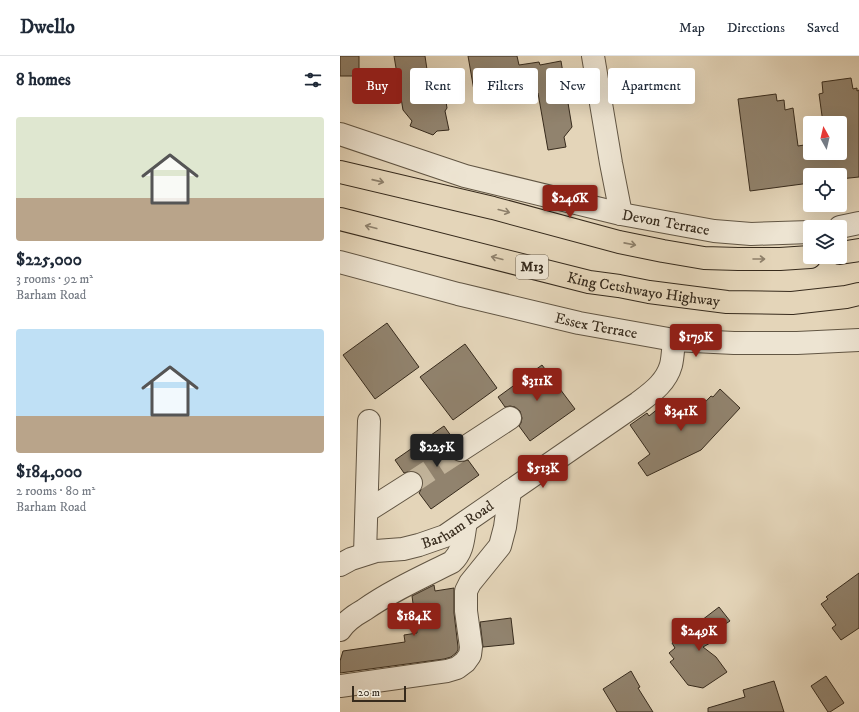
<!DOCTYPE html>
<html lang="en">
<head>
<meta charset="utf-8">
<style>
  body { margin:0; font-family:"IM FELL DW Pica",serif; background:#f6f6f7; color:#1f2937; height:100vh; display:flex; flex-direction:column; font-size:15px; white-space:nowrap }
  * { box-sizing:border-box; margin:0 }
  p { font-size:13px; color:#747a83 }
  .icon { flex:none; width:22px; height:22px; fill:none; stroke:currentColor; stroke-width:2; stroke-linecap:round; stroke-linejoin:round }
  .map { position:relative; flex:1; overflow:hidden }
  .panel { display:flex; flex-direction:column; background:#fff; width:340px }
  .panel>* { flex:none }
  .banner { position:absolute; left:12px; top:12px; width:380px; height:36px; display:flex; gap:8px }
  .needle { width:26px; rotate:352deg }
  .buttons { position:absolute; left:463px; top:60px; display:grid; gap:8px }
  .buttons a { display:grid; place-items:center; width:44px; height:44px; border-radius:4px; background:#fff; box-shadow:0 4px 16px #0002; font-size:20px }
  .scale { position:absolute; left:12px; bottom:10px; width:54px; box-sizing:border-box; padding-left:4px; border:2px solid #372b1d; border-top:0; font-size:11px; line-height:14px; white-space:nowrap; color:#372b1d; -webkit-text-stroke:3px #ede4d2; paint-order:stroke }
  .price { position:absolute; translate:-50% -34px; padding:0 9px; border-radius:4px; background:#8f2418; color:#fff; font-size:13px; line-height:26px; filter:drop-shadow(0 1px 2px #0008) }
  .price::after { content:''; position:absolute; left:50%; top:24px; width:12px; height:9px; margin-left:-6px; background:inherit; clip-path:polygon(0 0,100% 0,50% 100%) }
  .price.current { background:#222; color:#fff }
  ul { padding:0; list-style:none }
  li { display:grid; align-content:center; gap:8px; height:212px; padding:0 16px }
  li span { display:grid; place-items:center; height:124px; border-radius:4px; color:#555 }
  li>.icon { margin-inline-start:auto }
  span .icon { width:72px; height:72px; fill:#fffc; stroke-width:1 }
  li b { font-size:17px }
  h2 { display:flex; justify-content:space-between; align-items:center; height:48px; padding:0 16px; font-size:17px }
  .chip { padding:0 14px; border-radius:4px; background:#fff; box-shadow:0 4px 16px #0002; font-size:14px; line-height:36px }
  .chip.current { background:#8f2418; color:#fff }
  header { display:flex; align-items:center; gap:24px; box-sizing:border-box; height:56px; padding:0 20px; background:#fff; border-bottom:1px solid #e0e1e3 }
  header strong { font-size:19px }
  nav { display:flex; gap:22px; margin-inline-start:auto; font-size:14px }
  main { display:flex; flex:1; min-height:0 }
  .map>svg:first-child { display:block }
  .building { fill:#91836e; stroke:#372b1d }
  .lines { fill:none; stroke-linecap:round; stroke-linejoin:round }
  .minor-tunnel { stroke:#c1b39a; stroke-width:22; stroke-dasharray:22 11; stroke-linecap:butt }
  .minor-casing { stroke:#625644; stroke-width:24 }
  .highway-casing { stroke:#372b1d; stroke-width:24 }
  .minor { stroke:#ede4d2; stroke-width:22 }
  .highway { stroke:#e4d5b9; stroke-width:22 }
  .oneway { stroke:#8e806b }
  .labels { text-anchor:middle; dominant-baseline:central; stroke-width:3; stroke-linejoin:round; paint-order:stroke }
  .shield { fill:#ede4d2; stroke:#6e6253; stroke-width:1 }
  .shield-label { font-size:14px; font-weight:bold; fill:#372b1d }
  .street-label { font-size:15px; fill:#372b1d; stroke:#ede4d2 }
</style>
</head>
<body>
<header>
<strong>Dwello</strong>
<nav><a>Map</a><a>Directions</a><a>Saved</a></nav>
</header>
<main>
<section class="panel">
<h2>8 homes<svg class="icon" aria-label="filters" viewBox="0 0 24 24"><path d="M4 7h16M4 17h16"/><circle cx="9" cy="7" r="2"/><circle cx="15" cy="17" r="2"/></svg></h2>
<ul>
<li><span style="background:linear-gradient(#dfe7d0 65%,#b9a48a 0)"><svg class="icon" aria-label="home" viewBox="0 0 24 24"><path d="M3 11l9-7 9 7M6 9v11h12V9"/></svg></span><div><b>$225,000</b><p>3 rooms · 92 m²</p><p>Barham Road</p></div></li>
<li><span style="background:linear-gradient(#bfe0f5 70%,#b9a48a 0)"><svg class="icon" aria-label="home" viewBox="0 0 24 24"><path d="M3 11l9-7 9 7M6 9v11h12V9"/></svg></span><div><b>$184,000</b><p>2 rooms · 80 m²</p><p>Barham Road</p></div></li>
</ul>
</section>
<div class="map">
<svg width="519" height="656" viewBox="0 0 519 656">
  <rect width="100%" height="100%" fill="#e4d5b9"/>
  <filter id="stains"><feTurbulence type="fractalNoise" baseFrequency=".005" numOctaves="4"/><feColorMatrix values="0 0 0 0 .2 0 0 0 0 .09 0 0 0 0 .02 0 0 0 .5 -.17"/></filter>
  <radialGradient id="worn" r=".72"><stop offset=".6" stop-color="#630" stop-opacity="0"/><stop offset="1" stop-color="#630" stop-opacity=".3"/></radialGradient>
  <g class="building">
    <rect x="0" y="0" width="19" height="20"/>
    <path d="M54,0H85L89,27L94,26L95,29L104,33L107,52L105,55L109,74L97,75L93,79L70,70L72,65L63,54Z"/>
    <path d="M128,0H177L179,9L199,6L200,9L221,5L232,71L224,81L226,91L208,94L198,37L172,46H158V44L142,46H136Z"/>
    <path d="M511,22L513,33L517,32V35L519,34V121L500,123V119H470V127L410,135L398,43L436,38L437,45L444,44L445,54L453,52L458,90L470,88V97H500V67H483L479,38L483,37L482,26Z"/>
    <path d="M47,267L79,311L35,343L3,299Z"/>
    <path d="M125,288L157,332L113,364L80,321Z"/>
    <path d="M202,309L235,353L190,385L179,370L181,367L182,362L180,355L175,351L170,350L165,351L158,341Z"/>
    <path d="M380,333L400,352L361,394L307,420L298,407L310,398L290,369L307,357L309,360L319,352L324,359L331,354L342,370L371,340L373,341Z"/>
    <path d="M104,370L114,384L110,389L109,394L111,401L116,405L121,406L128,404L139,419L91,453L79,437L82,432L83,427L81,420L76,416L71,415L64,417L55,404Z"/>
    <path d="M519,517V572L501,584L492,572L496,569L481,548L488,543L486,541Z"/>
    <path d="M94,529L95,535L114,532V557L118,591V594L116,597L111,601L104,603L0,617V605L3,595L65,586L64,579L77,577L72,540Z"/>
    <path d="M379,551L390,565L367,580L372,586L363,591L376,601L387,616L363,632L348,629L330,606L334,603L329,597L335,592L332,587Z"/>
    <path d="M171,562L174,588L143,591L140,566Z"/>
    <path d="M291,615L300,631L298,632L313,656H277L263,633Z"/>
    <path d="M486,620L504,647L490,656H488L471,630Z"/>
    <path d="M434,625L444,656H368V652L405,641L403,634Z"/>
  </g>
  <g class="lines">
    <path class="minor-tunnel" d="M71,427L121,394"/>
    <defs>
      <g id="minor">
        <path d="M253,0L271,107L281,158"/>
        <path id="s1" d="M0,78L125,120L281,158L374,175L411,178L470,176"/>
        <path d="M500,171L519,167"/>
        <path id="s2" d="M0,206L118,238L239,267L334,284L394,287H457L519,284"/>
        <path d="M121,394L170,362"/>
        <path d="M27,455L71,427"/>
        <path d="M25,498L29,365"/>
        <path id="s3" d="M0,509L11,503L36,495L63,493L79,489L105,480L298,347C311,337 326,327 331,309C333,301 333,292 334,284"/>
        <path d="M0,574C6,565 15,559 24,554C51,535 82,521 112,506C124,495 123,481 126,466"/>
        <path d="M0,630L107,615L117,612L125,606L130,599L131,591L126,555V535L130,527L160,490L165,471L170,435"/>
      </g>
      <g id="highway">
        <path d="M0,116L153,152L279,186L323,195L364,202L398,203H440L470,201"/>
        <path id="s4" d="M0,163L249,226L279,230L309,236L387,246L452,247L506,241L519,238"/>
        <path d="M500,197L519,194"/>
      </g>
    </defs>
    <use href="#minor" class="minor-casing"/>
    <use href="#highway" class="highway-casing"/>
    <use href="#minor" class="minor"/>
    <use href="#highway" class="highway"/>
  </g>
  <defs><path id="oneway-shaft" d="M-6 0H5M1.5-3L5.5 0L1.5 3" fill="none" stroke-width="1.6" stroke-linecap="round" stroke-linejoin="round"/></defs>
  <g class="oneway">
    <use href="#oneway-shaft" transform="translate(38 125) rotate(13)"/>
    <use href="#oneway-shaft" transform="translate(164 155) rotate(15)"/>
    <use href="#oneway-shaft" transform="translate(31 171) rotate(-166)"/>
    <use href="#oneway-shaft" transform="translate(290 188) rotate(11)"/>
    <use href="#oneway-shaft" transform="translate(157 202) rotate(-166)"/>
    <use href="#oneway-shaft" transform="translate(419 203)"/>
  </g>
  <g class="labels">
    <rect class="shield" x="176" y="199" width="32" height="24" rx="3"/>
    <g class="shield-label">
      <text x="192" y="211">M13</text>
    </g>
    <g class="street-label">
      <text stroke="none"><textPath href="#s1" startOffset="338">Devon Terrace</textPath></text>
      <text stroke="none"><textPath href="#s4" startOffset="312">King Cetshwayo Highway</textPath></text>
      <text stroke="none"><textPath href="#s2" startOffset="264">Essex Terrace</textPath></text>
      <text stroke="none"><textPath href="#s3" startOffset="126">Barham Road</textPath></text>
    </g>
  </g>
  <rect width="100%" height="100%" filter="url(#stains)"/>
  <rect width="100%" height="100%" fill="url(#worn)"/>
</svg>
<div class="buttons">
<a><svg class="needle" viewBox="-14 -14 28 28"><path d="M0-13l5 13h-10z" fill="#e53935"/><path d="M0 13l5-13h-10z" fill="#747a83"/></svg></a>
<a><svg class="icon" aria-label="locate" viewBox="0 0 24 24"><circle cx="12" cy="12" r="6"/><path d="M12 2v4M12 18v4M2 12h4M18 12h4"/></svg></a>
<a><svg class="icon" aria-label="layers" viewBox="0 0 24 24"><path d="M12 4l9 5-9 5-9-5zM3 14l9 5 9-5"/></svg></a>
</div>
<div class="scale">20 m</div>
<b class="price" style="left:230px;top:163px">$246K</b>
<b class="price" style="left:356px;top:302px">$179K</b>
<b class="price" style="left:197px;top:346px">$311K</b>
<b class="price" style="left:341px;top:376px">$341K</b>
<b class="price current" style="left:97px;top:412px">$225K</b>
<b class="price" style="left:203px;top:433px">$513K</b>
<b class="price" style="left:74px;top:581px">$184K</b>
<b class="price" style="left:359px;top:596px">$249K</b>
<div class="banner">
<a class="chip current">Buy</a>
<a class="chip">Rent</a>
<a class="chip">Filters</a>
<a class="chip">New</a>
<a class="chip">Apartment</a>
</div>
</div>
</main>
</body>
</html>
